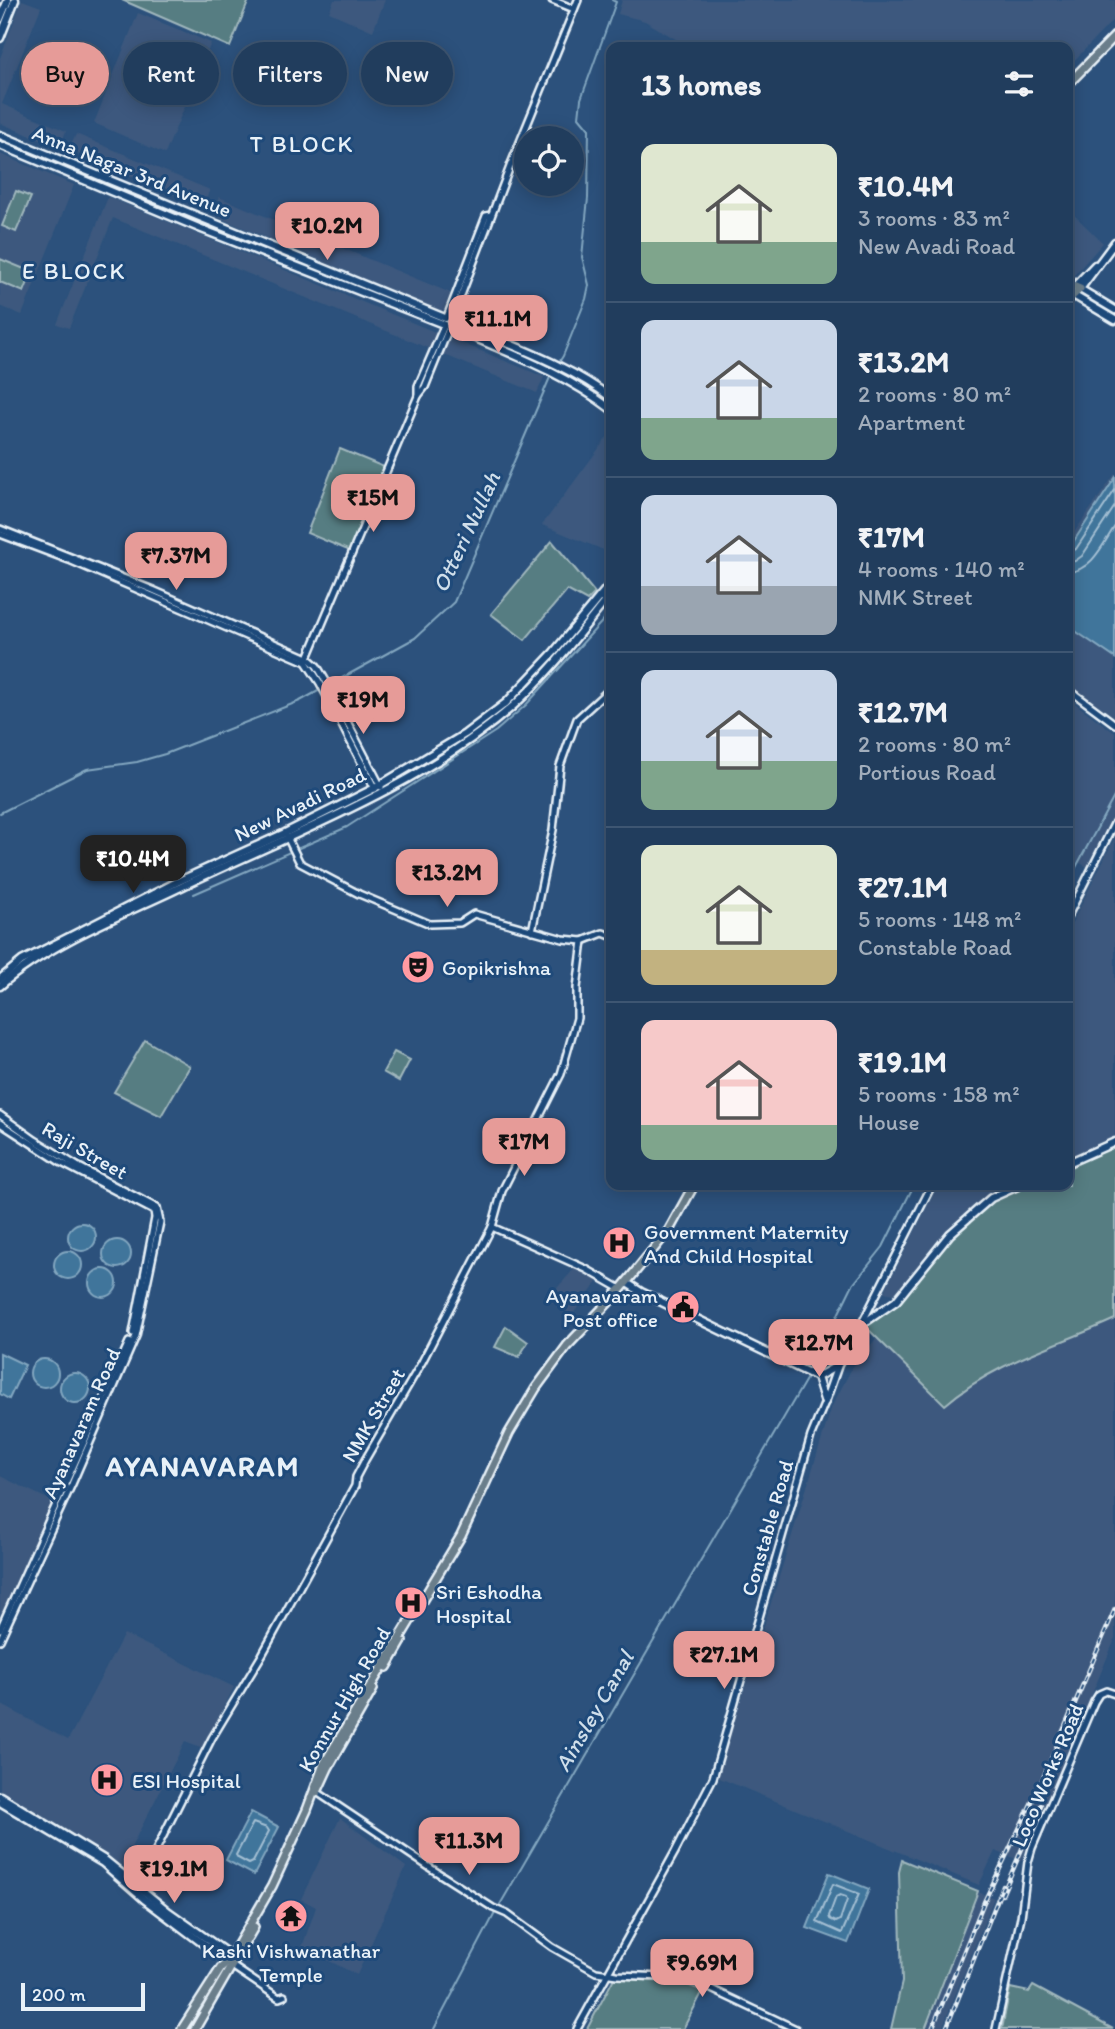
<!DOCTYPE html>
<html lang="en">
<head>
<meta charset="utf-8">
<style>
  body { margin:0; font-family:Itim,sans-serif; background:#2d4866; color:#f1f3f6; height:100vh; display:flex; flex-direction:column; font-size:26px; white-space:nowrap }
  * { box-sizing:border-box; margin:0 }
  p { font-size:23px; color:#a2aebc }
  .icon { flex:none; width:38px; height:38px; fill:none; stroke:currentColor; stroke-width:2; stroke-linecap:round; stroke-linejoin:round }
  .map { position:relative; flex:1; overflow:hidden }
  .side { position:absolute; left:606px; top:42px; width:467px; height:1148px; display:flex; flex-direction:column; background:#213d5d; border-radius:14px; box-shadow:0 4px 18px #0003,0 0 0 2px #3e5672 }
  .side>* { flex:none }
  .top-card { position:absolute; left:21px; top:42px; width:480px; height:63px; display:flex; gap:14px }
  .controls { position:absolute; left:514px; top:126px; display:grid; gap:14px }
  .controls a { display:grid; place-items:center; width:70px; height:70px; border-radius:50%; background:#213d5d; box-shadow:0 4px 18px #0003,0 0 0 2px #3e5672; font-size:35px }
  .scale { position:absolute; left:21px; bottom:18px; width:124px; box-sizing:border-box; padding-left:7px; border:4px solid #e8f1f8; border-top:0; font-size:19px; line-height:24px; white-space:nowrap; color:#e8f1f8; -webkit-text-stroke:5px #1f4a7a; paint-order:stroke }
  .price { position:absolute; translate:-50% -60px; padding:0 16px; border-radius:14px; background:#e69b98; color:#111; font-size:23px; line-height:46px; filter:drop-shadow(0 2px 4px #0008) }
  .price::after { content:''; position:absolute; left:50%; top:42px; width:21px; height:16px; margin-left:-10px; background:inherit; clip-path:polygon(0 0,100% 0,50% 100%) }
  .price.on { background:#222; color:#fff }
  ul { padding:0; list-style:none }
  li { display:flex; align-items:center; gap:21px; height:175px; padding:0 35px }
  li+li { border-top:2px solid #3e5672 }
  li span { display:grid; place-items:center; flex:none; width:196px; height:140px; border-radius:14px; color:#555 }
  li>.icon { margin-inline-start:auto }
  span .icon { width:84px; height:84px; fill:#fffc; stroke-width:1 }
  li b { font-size:30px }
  h2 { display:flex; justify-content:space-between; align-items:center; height:84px; padding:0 35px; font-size:30px }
  .tag { padding:0 24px; border-radius:32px; background:#213d5d; box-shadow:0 4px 18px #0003,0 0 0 2px #3e5672; font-size:24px; line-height:63px }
  .tag.on { background:#e69b98; color:#111 }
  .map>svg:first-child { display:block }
  .built { fill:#3c597e }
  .green { fill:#577d82; stroke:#a0b7bd; stroke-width:2 }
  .water { fill:#3f759b; stroke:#83a7c0; stroke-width:2 }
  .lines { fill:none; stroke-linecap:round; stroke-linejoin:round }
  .shore { stroke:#a4bfd3; stroke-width:2 }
  .stream { stroke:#83a7c0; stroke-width:2 }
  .tertiary-casing { stroke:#e8f1f8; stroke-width:10 }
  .secondary-casing { stroke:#e8f1f8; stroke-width:11 }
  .primary-casing { stroke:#e8f1f8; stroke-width:12 }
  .tertiary { stroke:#1f4a7a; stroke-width:5 }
  .secondary { stroke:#1f4a7a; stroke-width:6 }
  .primary { stroke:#6b7e8b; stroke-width:7 }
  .rail-casing { stroke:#e8f1f8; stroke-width:4.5 }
  .rail { stroke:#1f4a7a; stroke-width:2; stroke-dasharray:5; stroke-linecap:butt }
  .labels { text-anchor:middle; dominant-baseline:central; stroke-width:6; stroke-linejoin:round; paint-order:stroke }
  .street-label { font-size:21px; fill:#e8f1f8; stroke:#1f4a7a }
  .poi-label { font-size:21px; fill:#e8f1f8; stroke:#1f4a7a; text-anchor:start }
  .neighbourhood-label { font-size:23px; letter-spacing:2px; fill:#e8f1f8; stroke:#1f4a7a }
  .water-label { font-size:23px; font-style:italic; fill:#cfdeea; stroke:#1f4a7a }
  .district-label { font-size:28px; font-weight:bold; letter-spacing:2px; fill:#e8f1f8; stroke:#1f4a7a }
</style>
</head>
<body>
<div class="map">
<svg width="1115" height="2029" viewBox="0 0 1115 2029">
  <rect width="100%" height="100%" fill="#2c517c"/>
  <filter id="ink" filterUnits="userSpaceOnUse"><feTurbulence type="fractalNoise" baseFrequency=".0143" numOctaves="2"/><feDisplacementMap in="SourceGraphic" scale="14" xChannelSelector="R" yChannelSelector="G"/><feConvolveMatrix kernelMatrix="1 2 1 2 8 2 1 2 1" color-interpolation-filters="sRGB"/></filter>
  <g filter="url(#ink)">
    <g class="built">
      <path d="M22,0L41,7L2,104L66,131L60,148L0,123V58Z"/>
      <path d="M334,0H385L373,31L329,12Z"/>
      <path d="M622,0H1115V18L1068,67V47H689L645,21L618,14Z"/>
      <path d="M138,13L211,43L165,154L94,123Z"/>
      <path d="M76,134L210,190L203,207L69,150Z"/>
      <path d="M0,154L74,185L22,315L0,306Z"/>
      <path d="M108,197L544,377L537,393L113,218L69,328L57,324Z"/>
      <path d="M219,197L453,294L446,310L440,311L215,216L213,213Z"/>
      <path d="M1068,209L1103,243L1068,282Z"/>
      <path d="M611,432V553L542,525Z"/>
      <path d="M1115,474V718L1068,683V541Z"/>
      <path d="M1068,698L1115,733V812L1087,867L1068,856Z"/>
      <path d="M1115,837V1639L1022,1861L995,1851L979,1885L717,1777L832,1406L852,1368L910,1297L884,1292L938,1185H1068V931Z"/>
      <path d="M576,1267L601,1278L572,1315L547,1299Z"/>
      <path d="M0,1476L58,1504L0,1629Z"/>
      <path d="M124,1634L234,1687L203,1749L185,1742L121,1867L32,1810L0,1793V1704L68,1740Z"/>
      <path d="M340,1818L406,1867L357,1975L302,1947L316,1907L301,1899Z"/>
      <path d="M978,1892L994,1898L942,2029H922Z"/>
    </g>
    <g class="green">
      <path d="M122,0H249L230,47Z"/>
      <path d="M16,191L31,197L16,232L2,226Z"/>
      <path d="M0,259L32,272L24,292L0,282Z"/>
      <path d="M340,449L384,467L350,551L307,533Z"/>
      <path d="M552,541L595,593L587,601L567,590L525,640L491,614Z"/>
      <path d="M145,1040L190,1066L161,1116L114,1092Z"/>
      <path d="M394,1052L410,1060L399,1081L383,1072Z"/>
      <path d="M1115,1146V1319C1057,1346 994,1362 945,1405L866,1327L900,1302L952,1236L993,1200L1027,1185H1068V1167Z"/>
      <path d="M506,1326L528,1342L519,1357L495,1347Z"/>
      <path d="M902,1860L978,1891L925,2029H891L902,1982L899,1872Z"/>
      <path d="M614,1978L682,1983L703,1991L683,2029H587Z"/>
      <path d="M1033,1986L1113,2029H1002L1010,1988L1029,1992Z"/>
    </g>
    <g class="water">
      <path d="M1115,478V658L1068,626V550Z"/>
      <circle cx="82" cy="1237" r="14"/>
      <circle cx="117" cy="1254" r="14"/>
      <circle cx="68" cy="1265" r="14"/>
      <circle cx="103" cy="1283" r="14"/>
      <path d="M0,1353L25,1365L9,1399L0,1394Z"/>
      <circle cx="44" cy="1373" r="14"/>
      <circle cx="75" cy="1388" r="15"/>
      <path d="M251,1812L279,1827L254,1875L226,1860Z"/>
      <path d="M829,1873L869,1889L848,1943L807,1928Z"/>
    </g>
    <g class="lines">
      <g class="shore">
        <path d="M1068,553L1076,549L1115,490"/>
        <path d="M1068,562L1075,561L1082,556L1115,506"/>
        <path d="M1068,572C1092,571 1103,544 1115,526"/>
        <path d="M253,1823L267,1828L269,1831L253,1862L249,1864L238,1858L236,1855Z"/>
        <path d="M833,1884L859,1894L842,1933L817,1922Z"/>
        <path d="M840,1895L846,1897L847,1900L840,1920L836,1922L830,1919L829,1916L836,1897Z"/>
      </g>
      <g class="stream">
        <path d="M554,370L563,356L586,299L589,285L582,257L588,198L589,129L579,117L581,99L616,2L612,0"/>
        <path d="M0,813L87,769L137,762L165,754L300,701L415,638L454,602L551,375"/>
        <path d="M1068,882L1115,795"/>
        <path d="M194,894L347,827L496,731L526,705L609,614"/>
        <path d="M811,1370L852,1286L883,1247L914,1185"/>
        <path d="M498,1908L808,1376"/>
        <path d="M434,2029L495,1913"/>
      </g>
      <defs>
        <g id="tertiary">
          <path d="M552,0L574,9"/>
          <path d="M447,317L486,216L491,215"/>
          <path d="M452,319L511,164L578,0"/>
          <path d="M418,396V386L444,326"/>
          <path d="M0,529L153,590L308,658L317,666L326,681L381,787"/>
          <path d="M0,534L69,560L306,662L320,683L375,789"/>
          <path d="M599,597L611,606"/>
          <path d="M307,660L418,396L425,387L449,328"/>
          <path d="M1068,689L1115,724"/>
          <path d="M287,837L300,863L359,894L430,924L460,923L474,914L563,939L583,941L603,933L611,936"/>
          <path d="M1068,916L1115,822"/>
          <path d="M532,931L553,830L560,766L577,719L611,688"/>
          <path d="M0,1115L35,1140L77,1166L157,1208L160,1222L136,1336L72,1484L0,1640"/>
          <path d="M0,1123L60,1162L154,1211L155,1218L133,1333"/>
          <path d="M492,1227L586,1269L621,1289"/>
          <path d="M861,1325L932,1185"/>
          <path d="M0,1629L129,1342"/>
          <path d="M317,1792L432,1869L493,1908L507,1914L552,1947L596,1972L617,1975L688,1978L796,2029"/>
          <path d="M138,1886L212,1738L262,1655L355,1486L356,1477L365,1460L422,1362L492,1227L502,1191L561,1074L577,1018V988L583,941"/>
          <path d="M232,1966L279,1998L284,1996"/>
          <path d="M577,2029L675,1852L713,1778L811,1436L825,1402"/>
          <path d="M996,2029L1021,1917L1028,1862L1032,1848L1094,1702L1099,1694L1106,1691L1115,1694"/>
        </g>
        <g id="secondary">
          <path d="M0,19L8,0"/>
          <path d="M0,38L15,0"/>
          <path d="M0,135L445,318"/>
          <path d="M0,145L199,228L443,324"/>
          <path d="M1115,242L1080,289L1115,310"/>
          <path d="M1074,287L1095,265"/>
          <path d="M1073,295L1115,320"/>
          <path d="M453,320C503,343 569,364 611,398"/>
          <path d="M450,327C506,352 563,372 611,409"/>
          <path d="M0,979L22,961L177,882L285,833L375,788L465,734L506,703L554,652L611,583"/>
          <path d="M0,986C49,943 125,914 185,885C295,833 421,786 513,706C550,673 580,632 611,594"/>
          <path d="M1068,1163L1115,1142"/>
          <path d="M627,1283L641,1292L817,1377L824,1400"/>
          <path d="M817,1377L837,1366"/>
          <path d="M825,1402L838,1365L861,1325L896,1301L950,1234L991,1198L1020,1185"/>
          <path d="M0,1796L105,1860L169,1912L234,1958"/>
          <path d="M0,1802L103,1863L144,1899L230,1964"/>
        </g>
        <g id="primary">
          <path d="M1068,84L1115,36"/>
          <path d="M1068,284L1080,289L1068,300"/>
          <path d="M387,1667L402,1641"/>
          <path d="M317,1792L328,1768L373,1689"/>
          <path d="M182,2029L221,1968L228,1962L272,1886L307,1810L324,1764L461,1536L509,1433L536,1388L567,1346L621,1289L669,1230L694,1185"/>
          <path d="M195,2029L254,1927"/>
        </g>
      </defs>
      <use href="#tertiary" class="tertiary-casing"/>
      <use href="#secondary" class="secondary-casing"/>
      <use href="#primary" class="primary-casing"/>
      <use href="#tertiary" class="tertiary"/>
      <use href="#secondary" class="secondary"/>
      <use href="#primary" class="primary"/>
      <defs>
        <g id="rail">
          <path d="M1002,1895L1041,1805"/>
          <path d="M932,2029L984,1902L1041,1783L1115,1609"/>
          <path d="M946,2029L1003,1886"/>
        </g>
      </defs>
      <use href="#rail" class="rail-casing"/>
      <use href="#rail" class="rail"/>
    </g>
  </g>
  <defs>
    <symbol id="theatre-disc" viewBox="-11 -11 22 22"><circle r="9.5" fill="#ff9aa2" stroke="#1f4a7a"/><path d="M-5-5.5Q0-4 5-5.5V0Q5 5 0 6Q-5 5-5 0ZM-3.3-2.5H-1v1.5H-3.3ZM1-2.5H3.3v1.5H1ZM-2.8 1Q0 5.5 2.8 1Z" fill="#111"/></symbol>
    <symbol id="hospital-disc" viewBox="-11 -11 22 22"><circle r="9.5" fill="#ff9aa2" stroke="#1f4a7a"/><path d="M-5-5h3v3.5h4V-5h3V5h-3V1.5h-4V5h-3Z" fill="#111"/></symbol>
    <symbol id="civic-disc" viewBox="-11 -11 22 22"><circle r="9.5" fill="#ff9aa2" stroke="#1f4a7a"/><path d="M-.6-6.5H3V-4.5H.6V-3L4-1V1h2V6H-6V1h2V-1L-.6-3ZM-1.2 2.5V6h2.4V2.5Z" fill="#111"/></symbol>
    <symbol id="temple-disc" viewBox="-11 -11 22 22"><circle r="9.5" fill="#ff9aa2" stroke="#1f4a7a"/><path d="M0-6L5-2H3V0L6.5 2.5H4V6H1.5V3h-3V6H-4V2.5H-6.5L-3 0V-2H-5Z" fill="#111"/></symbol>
  </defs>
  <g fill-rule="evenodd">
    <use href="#theatre-disc" x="399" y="948" width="38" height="38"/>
    <use href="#hospital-disc" x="600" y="1224" width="38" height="38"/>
    <use href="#civic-disc" x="664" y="1288" width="38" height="38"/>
    <use href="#hospital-disc" x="392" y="1584" width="38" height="38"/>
    <use href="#hospital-disc" x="88" y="1761" width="38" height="38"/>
    <use href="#temple-disc" x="272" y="1897" width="38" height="38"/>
  </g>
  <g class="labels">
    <g class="street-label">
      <text transform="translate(132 171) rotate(22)">Anna Nagar 3rd Avenue</text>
      <text transform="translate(300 804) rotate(-26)">New Avadi Road</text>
      <text transform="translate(85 1150) rotate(30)">Raji Street</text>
      <text transform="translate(373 1415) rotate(-60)">NMK Street</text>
      <text transform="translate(81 1423) rotate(-66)">Ayanavaram Road</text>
      <text transform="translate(767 1528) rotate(-74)">Constable Road</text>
      <text transform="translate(344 1699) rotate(-60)">Konnur High Road</text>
      <text transform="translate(1047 1775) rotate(-67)">Loco Works Road</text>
    </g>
    <g class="poi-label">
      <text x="442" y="967">Gopikrishna</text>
      <text x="644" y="1231">Government Maternity<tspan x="644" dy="24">And Child Hospital</tspan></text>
      <text x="658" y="1295" text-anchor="end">Ayanavaram<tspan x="658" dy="24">Post office</tspan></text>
      <text x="436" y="1591">Sri Eshodha<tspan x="436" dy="24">Hospital</tspan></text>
      <text x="132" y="1780">ESI Hospital</text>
      <text x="291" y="1950" text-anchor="middle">Kashi Vishwanathar<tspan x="291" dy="24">Temple</tspan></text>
    </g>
    <g class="neighbourhood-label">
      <text x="302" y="144">T BLOCK</text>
      <text x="74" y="271">E BLOCK</text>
    </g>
    <g class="water-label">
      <text transform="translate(466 532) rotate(-65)">Otteri Nullah</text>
      <text transform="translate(594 1711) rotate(-60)">Ainsley Canal</text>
    </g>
    <g class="district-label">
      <text x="203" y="1466">AYANAVARAM</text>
    </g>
  </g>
</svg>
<div class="controls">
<a><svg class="icon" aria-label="locate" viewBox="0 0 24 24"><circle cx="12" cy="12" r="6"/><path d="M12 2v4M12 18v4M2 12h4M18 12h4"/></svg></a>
</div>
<div class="scale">200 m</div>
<b class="price" style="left:327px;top:262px">₹10.2M</b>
<b class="price" style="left:498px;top:355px">₹11.1M</b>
<b class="price" style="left:373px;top:534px">₹15M</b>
<b class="price" style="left:176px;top:592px">₹7.37M</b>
<b class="price" style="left:363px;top:736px">₹19M</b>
<b class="price on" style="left:133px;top:895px">₹10.4M</b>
<b class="price" style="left:447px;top:909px">₹13.2M</b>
<b class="price" style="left:524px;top:1178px">₹17M</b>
<b class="price" style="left:819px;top:1379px">₹12.7M</b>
<b class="price" style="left:724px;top:1691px">₹27.1M</b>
<b class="price" style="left:469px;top:1877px">₹11.3M</b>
<b class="price" style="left:174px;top:1905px">₹19.1M</b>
<b class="price" style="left:702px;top:1999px">₹9.69M</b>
<div class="top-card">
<a class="tag on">Buy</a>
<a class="tag">Rent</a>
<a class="tag">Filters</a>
<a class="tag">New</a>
</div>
<section class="side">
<h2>13 homes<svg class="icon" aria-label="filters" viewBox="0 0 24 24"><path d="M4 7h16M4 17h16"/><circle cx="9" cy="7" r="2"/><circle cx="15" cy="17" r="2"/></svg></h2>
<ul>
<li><span style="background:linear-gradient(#dfe7d0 70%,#7fa58c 0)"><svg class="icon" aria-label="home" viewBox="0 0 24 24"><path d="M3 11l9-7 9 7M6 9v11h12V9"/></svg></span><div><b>₹10.4M</b><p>3 rooms · 83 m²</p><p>New Avadi Road</p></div></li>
<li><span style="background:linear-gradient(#c9d6e8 70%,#7fa58c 0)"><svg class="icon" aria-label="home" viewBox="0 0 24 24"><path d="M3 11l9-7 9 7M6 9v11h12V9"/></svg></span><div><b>₹13.2M</b><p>2 rooms · 80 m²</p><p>Apartment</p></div></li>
<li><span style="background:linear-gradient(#c9d6e8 65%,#9aa5b1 0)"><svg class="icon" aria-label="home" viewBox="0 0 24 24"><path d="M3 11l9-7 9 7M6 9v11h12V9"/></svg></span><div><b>₹17M</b><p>4 rooms · 140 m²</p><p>NMK Street</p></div></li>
<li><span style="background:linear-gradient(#c9d6e8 65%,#7fa58c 0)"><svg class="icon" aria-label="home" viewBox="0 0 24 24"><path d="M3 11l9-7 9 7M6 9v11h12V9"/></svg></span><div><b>₹12.7M</b><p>2 rooms · 80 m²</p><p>Portious Road</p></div></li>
<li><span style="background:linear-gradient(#dfe7d0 75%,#c2b280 0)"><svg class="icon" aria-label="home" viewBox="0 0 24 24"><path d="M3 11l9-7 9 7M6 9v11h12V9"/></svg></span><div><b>₹27.1M</b><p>5 rooms · 148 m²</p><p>Constable Road</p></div></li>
<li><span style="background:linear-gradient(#f6c9c9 75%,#7fa58c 0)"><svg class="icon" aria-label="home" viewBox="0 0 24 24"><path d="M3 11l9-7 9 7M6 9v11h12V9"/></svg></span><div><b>₹19.1M</b><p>5 rooms · 158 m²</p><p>House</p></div></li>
</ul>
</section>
</div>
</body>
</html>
